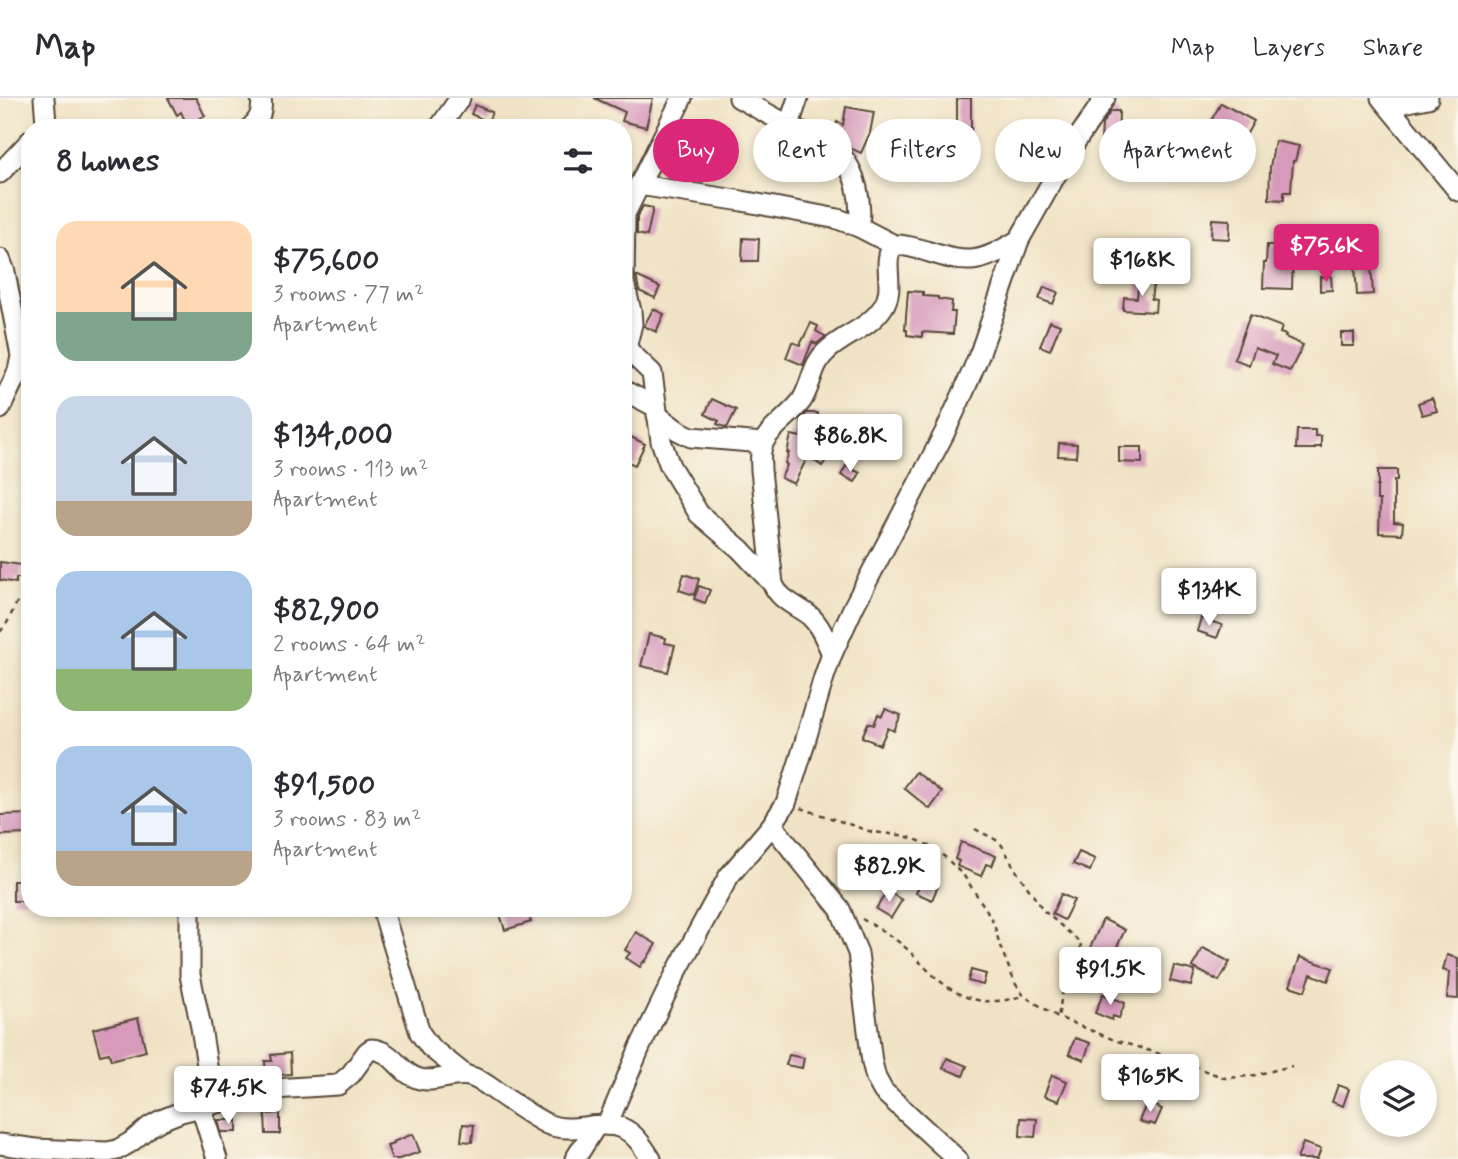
<!DOCTYPE html>
<html lang="en">
<head>
<meta charset="utf-8">
<style>
  body { margin:0; font-family:Mynerve,sans-serif; background:#f2f2f3; color:#2b2b33; height:100vh; display:flex; flex-direction:column; font-size:26px; white-space:nowrap }
  * { box-sizing:border-box; margin:0 }
  p { font-size:23px; color:#7c7c81 }
  .icon { flex:none; width:38px; height:38px; fill:none; stroke:currentColor; stroke-width:2; stroke-linecap:round; stroke-linejoin:round }
  .map { position:relative; flex:1; overflow:hidden }
  .sheet { position:absolute; left:21px; top:21px; width:611px; height:798px; display:flex; flex-direction:column; background:#fff; border-radius:28px; box-shadow:0 4px 10px #0003 }
  .sheet>* { flex:none }
  .banner { position:absolute; left:653px; top:21px; width:665px; height:63px; display:flex; gap:14px }
  .buttons { position:absolute; left:1360px; top:962px; display:grid; gap:14px }
  .buttons a { display:grid; place-items:center; width:77px; height:77px; border-radius:50%; background:#fff; box-shadow:0 4px 10px #0003; font-size:35px }
  .price { position:absolute; translate:-50% -60px; padding:0 16px; border-radius:7px; background:#fff; color:#222; font-size:23px; line-height:46px; filter:drop-shadow(0 2px 4px #0008) }
  .price::after { content:''; position:absolute; left:50%; top:42px; width:21px; height:16px; margin-left:-10px; background:inherit; clip-path:polygon(0 0,100% 0,50% 100%) }
  .price.selected { background:#db2777; color:#fff }
  ul { padding:0; list-style:none }
  li { display:flex; align-items:center; gap:21px; height:175px; padding:0 35px }
  li span { display:grid; place-items:center; flex:none; width:196px; height:140px; border-radius:21px; color:#555 }
  li>.icon { margin-inline-start:auto }
  span .icon { width:84px; height:84px; fill:#fffc; stroke-width:1 }
  li b { font-size:30px }
  h2 { display:flex; justify-content:space-between; align-items:center; height:84px; padding:0 35px; font-size:30px }
  .chip { padding:0 24px; border-radius:32px; background:#fff; box-shadow:0 4px 10px #0003; font-size:24px; line-height:63px }
  .chip.selected { background:#db2777; color:#fff }
  header { display:flex; align-items:center; gap:42px; box-sizing:border-box; height:98px; padding:0 35px; background:#fff; border-bottom:2px solid #e1e1e2 }
  header strong { font-size:33px }
  nav { display:flex; gap:38px; margin-inline-start:auto; font-size:24px }
  .map>svg:first-child { display:block }
  .building { fill:#d79abb }
  .lines { fill:none; stroke-linecap:round; stroke-linejoin:round }
  .minor-casing { stroke:#564637; stroke-width:23 }
  .path { stroke:#564637; stroke-width:2.5; stroke-dasharray:5 5; stroke-linecap:butt }
  .minor { stroke:#fff; stroke-width:19 }
</style>
</head>
<body>
<header>
<strong>Map</strong>
<nav><a>Map</a><a>Layers</a><a>Share</a></nav>
</header>
<div class="map">
<svg width="1458" height="1061" viewBox="0 0 1458 1061">
  <rect width="100%" height="100%" fill="#fbf7ec"/>
  <filter id="ink" filterUnits="userSpaceOnUse"><feTurbulence type="fractalNoise" baseFrequency=".0143" numOctaves="2"/><feDisplacementMap in="SourceGraphic" scale="14" xChannelSelector="R" yChannelSelector="G"/><feConvolveMatrix kernelMatrix="1 2 1 2 8 2 1 2 1" color-interpolation-filters="sRGB"/></filter>
  <filter id="wash" filterUnits="userSpaceOnUse"><feTurbulence type="fractalNoise" baseFrequency=".00686" numOctaves="4" result="noise"/><feDisplacementMap in="SourceGraphic" scale="28" xChannelSelector="R" yChannelSelector="G"/><feGaussianBlur stdDeviation="1.57" result="paint"/><feColorMatrix in="noise" values="0 0 0 0 0 0 0 0 0 0 0 0 0 0 0 0 0 1.4 0 .05"/><feComposite in="paint" operator="in"/></filter>
  <g filter="url(#wash)">
    <rect width="100%" height="100%" fill="#f0e3c5"/>
    <g id="blocks">
      <g class="building">
        <path d="M168,0H196L205,18L187,27L181,14L177,17Z"/>
        <path d="M594,0H653L646,29L622,23L625,14Z"/>
        <rect x="957" y="0" width="14" height="46"/>
        <path d="M1221,5L1254,23L1242,44L1208,28Z"/>
        <path d="M475,7L492,14L488,24L471,16Z"/>
        <path d="M846,9L874,14L870,35L861,55L852,51L845,45L832,37L837,24L843,27Z"/>
        <path d="M1111,13H1119L1118,44L1150,47L1149,65L1100,62L1102,26Z"/>
        <path d="M1191,27L1203,30L1198,60L1186,58Z"/>
        <path d="M1275,43L1299,48L1295,63H1293L1291,94H1284V102L1269,101L1270,69Z"/>
        <path d="M643,108L653,110L647,138L637,136V119Z"/>
        <path d="M1212,121L1230,122L1229,141L1211,140Z"/>
        <path d="M743,140L759,141L758,163H742Z"/>
        <path d="M1267,147H1281V151L1289,152V158H1293L1292,191L1263,190L1264,165H1266Z"/>
        <path d="M1371,167L1373,196L1357,197L1355,168Z"/>
        <path d="M636,178L660,189L655,200L639,193Z"/>
        <path d="M1331,178L1332,192L1320,193V179Z"/>
        <path d="M1139,179L1154,181L1151,201L1156,202L1155,214L1123,212L1124,199L1137,200Z"/>
        <path d="M1044,189L1058,194L1053,206L1039,201Z"/>
        <path d="M908,193L923,194V198L938,199V201L952,203L951,214H955L953,236L922,234V239L907,237V232H905Z"/>
        <path d="M653,211L664,216L656,234L644,228Z"/>
        <path d="M1250,217L1282,229L1280,235L1286,237L1285,239L1303,247L1290,273L1272,266L1276,258L1255,250L1249,267L1234,261Z"/>
        <path d="M1050,223L1060,227L1050,252L1040,248Z"/>
        <path d="M811,225L818,228L816,233L825,238V239L817,246L812,244L803,267L786,260L792,244L800,247Z"/>
        <rect x="1341" y="235" width="13" height="13"/>
        <path d="M1432,300L1437,313L1422,317L1418,305Z"/>
        <path d="M712,301L736,312L727,330L717,326L719,323L705,316Z"/>
        <path d="M807,315H818V322L842,338L822,368L808,358L794,386L781,380L787,367L785,365L789,355H787L791,337L801,339V322Z"/>
        <path d="M1297,332H1315V338H1321V349H1315V351H1296Z"/>
        <path d="M627,337L645,346L635,367L623,362V346Z"/>
        <path d="M1059,345L1077,346L1076,359L1058,358Z"/>
        <path d="M1119,349H1142V365L1119,364Z"/>
        <path d="M846,368L860,375L855,384L841,377Z"/>
        <path d="M1378,372H1397V383H1394V424L1403,425L1402,436L1379,435L1380,402H1377V388H1378Z"/>
        <path d="M0,464L22,467L20,480H16V485L0,482Z"/>
        <path d="M684,476L699,481L694,497L679,492Z"/>
        <path d="M699,488L710,492L705,505L694,501Z"/>
        <path d="M1182,488L1193,490L1190,508L1178,506Z"/>
        <path d="M1201,520L1222,527L1217,540L1197,533Z"/>
        <path d="M649,536L666,540L665,545L675,547L668,574L641,568Z"/>
        <path d="M885,611L901,617L894,633L888,630L880,647L862,639L868,625L874,627L878,616L882,618Z"/>
        <path d="M916,674L942,694L930,711L904,690Z"/>
        <path d="M30,716V736L0,737V717Z"/>
        <path d="M961,744L996,758L992,768L986,766L981,778L957,768L959,763L955,761Z"/>
        <path d="M1079,754L1095,761L1090,773L1073,766Z"/>
        <path d="M916,757L926,762L918,778L903,770L909,759L913,762Z"/>
        <path d="M922,781L938,788L932,802L916,795Z"/>
        <rect x="13" y="783" width="14" height="20"/>
        <path d="M887,793L902,802L891,820L876,811Z"/>
        <path d="M1061,796L1074,802L1064,822L1052,816Z"/>
        <path d="M498,810H526L531,824L505,832Z"/>
        <path d="M1103,821L1125,832L1112,859L1151,861L1150,877L1117,876V873L1099,867L1095,880L1081,876L1085,863L1079,861L1080,857H1087Z"/>
        <path d="M636,834L656,846L645,864L644,863L640,869L626,860L630,855L625,852Z"/>
        <path d="M1203,850L1230,864L1219,883L1192,869Z"/>
        <path d="M1447,857L1458,860V901L1447,900L1449,874L1443,872Z"/>
        <path d="M1300,859L1333,870L1328,883L1311,876L1305,893L1290,888Z"/>
        <path d="M1174,868L1195,873L1191,888L1170,883Z"/>
        <path d="M971,872L986,876L983,887L968,883Z"/>
        <path d="M1103,896L1125,905L1119,920L1113,918L1112,922L1095,915Z"/>
        <path d="M138,920L146,953L111,962L109,955L100,957L93,931Z"/>
        <path d="M1075,940L1090,945L1084,962L1069,956Z"/>
        <path d="M290,955L291,976L266,978L265,963H272L271,957Z"/>
        <path d="M789,957L804,960L802,970L786,967Z"/>
        <path d="M947,960L967,968L963,978L943,970Z"/>
        <path d="M1052,977L1067,983L1059,1003L1044,998Z"/>
        <path d="M1338,987L1349,991L1343,1008L1332,1004Z"/>
        <path d="M1147,1004L1162,1011L1155,1027L1150,1025L1149,1027L1139,1023Z"/>
        <path d="M280,1015V1036H266L265,1016Z"/>
        <path d="M1021,1020L1037,1021L1035,1039L1020,1038Z"/>
        <path d="M218,1022H237V1034H221Z"/>
        <path d="M463,1026L474,1027L472,1044L461,1043Z"/>
        <path d="M413,1036L420,1054L399,1061H392L387,1048L394,1046L393,1044Z"/>
        <path d="M1303,1045L1321,1051L1317,1061H1297Z"/>
      </g>
    </g>
  </g>
  <g filter="url(#ink)">
    <use href="#blocks" fill-opacity="0" stroke="#564637" stroke-width="2"/>
    <g class="lines">
      <defs>
        <g id="minor">
          <path d="M44,0L46,25L44,30"/>
          <path d="M682,0L625,116L624,184L631,213L632,226L627,246L629,253L652,275L661,343L670,368L699,416L740,451L773,486"/>
          <path d="M739,0L839,55C857,74 862,104 859,129"/>
          <path d="M1381,0L1458,93"/>
          <path d="M1388,8L1428,0"/>
          <path d="M789,27L798,0"/>
          <path d="M250,30C260,21 263,13 261,0"/>
          <path d="M439,30L460,0"/>
          <path d="M0,75L30,43"/>
          <path d="M639,87L742,103L838,121L859,129L894,147"/>
          <path d="M0,161L5,174L21,258L18,273L0,311"/>
          <path d="M623,292L656,309"/>
          <path d="M657,317L677,332L691,339L763,345"/>
          <path d="M832,556C826,543 821,528 810,518C798,508 779,502 773,486L761,372C761,364 759,354 763,346C768,331 792,317 802,302C813,284 811,266 829,251C847,236 870,229 883,209C897,189 880,163 894,147C905,146 915,150 926,153C970,167 978,166 1019,142"/>
          <path d="M772,727L840,811L858,855L872,964L876,980L883,993L957,1061"/>
          <path d="M190,810V877L201,929L213,1006"/>
          <path d="M382,810L420,935L430,949L465,977"/>
          <path d="M201,1009L217,1061"/>
          <path d="M607,1027L640,949L676,875L711,810L729,778L772,727L786,705L800,661L824,579L832,556L854,508L944,336L964,293L980,255L1019,142L1070,52L1105,0"/>
          <path d="M0,1046L36,1051L79,1053L108,1054L117,1052L131,1044L149,1029L161,1022L181,1014L274,991L338,987L351,976L367,954L371,951C394,952 399,976 420,981C436,985 452,975 468,978C479,980 488,988 497,994C513,1005 529,1017 547,1026C572,1037 598,1021 622,1030C635,1035 644,1050 651,1061"/>
          <path d="M575,1061L596,1028"/>
        </g>
      </defs>
      <use href="#minor" class="minor-casing"/>
      <g class="path">
        <path d="M0,534L7,525L18,502"/>
        <path d="M801,710L872,734L900,737L915,741L928,747L945,759L964,778L986,811L994,826L1000,848L1015,885L1024,898L1058,919L1117,943L1154,954L1225,980L1251,978L1292,968"/>
        <path d="M975,731L1000,744L1017,774L1044,813L1081,845L1079,860L1062,897L1058,919"/>
        <path d="M862,821C878,830 894,839 907,851C933,877 956,906 996,903C1005,903 1014,900 1023,898"/>
      </g>
      <use href="#minor" class="minor"/>
    </g>
  </g>
</svg>
<div class="buttons">
<a><svg class="icon" aria-label="layers" viewBox="0 0 24 24"><path d="M12 4l9 5-9 5-9-5zM3 14l9 5 9-5"/></svg></a>
</div>
<b class="price selected" style="left:1326px;top:186px">$75.6K</b>
<b class="price" style="left:1142px;top:200px">$168K</b>
<b class="price" style="left:850px;top:376px">$86.8K</b>
<b class="price" style="left:1209px;top:530px">$134K</b>
<b class="price" style="left:889px;top:806px">$82.9K</b>
<b class="price" style="left:1110px;top:909px">$91.5K</b>
<b class="price" style="left:1150px;top:1016px">$165K</b>
<b class="price" style="left:228px;top:1028px">$74.5K</b>
<div class="banner">
<a class="chip selected">Buy</a>
<a class="chip">Rent</a>
<a class="chip">Filters</a>
<a class="chip">New</a>
<a class="chip">Apartment</a>
</div>
<section class="sheet">
<h2>8 homes<svg class="icon" aria-label="filters" viewBox="0 0 24 24"><path d="M4 7h16M4 17h16"/><circle cx="9" cy="7" r="2"/><circle cx="15" cy="17" r="2"/></svg></h2>
<ul>
<li><span style="background:linear-gradient(#ffd9b3 65%,#7fa58c 0)"><svg class="icon" aria-label="home" viewBox="0 0 24 24"><path d="M3 11l9-7 9 7M6 9v11h12V9"/></svg></span><div><b>$75,600</b><p>3 rooms · 77 m²</p><p>Apartment</p></div></li>
<li><span style="background:linear-gradient(#c9d6e8 75%,#b9a48a 0)"><svg class="icon" aria-label="home" viewBox="0 0 24 24"><path d="M3 11l9-7 9 7M6 9v11h12V9"/></svg></span><div><b>$134,000</b><p>3 rooms · 113 m²</p><p>Apartment</p></div></li>
<li><span style="background:linear-gradient(#a9c7e8 70%,#8fb573 0)"><svg class="icon" aria-label="home" viewBox="0 0 24 24"><path d="M3 11l9-7 9 7M6 9v11h12V9"/></svg></span><div><b>$82,900</b><p>2 rooms · 64 m²</p><p>Apartment</p></div></li>
<li><span style="background:linear-gradient(#a9c7e8 75%,#b9a48a 0)"><svg class="icon" aria-label="home" viewBox="0 0 24 24"><path d="M3 11l9-7 9 7M6 9v11h12V9"/></svg></span><div><b>$91,500</b><p>3 rooms · 83 m²</p><p>Apartment</p></div></li>
</ul>
</section>
</div>
</body>
</html>
